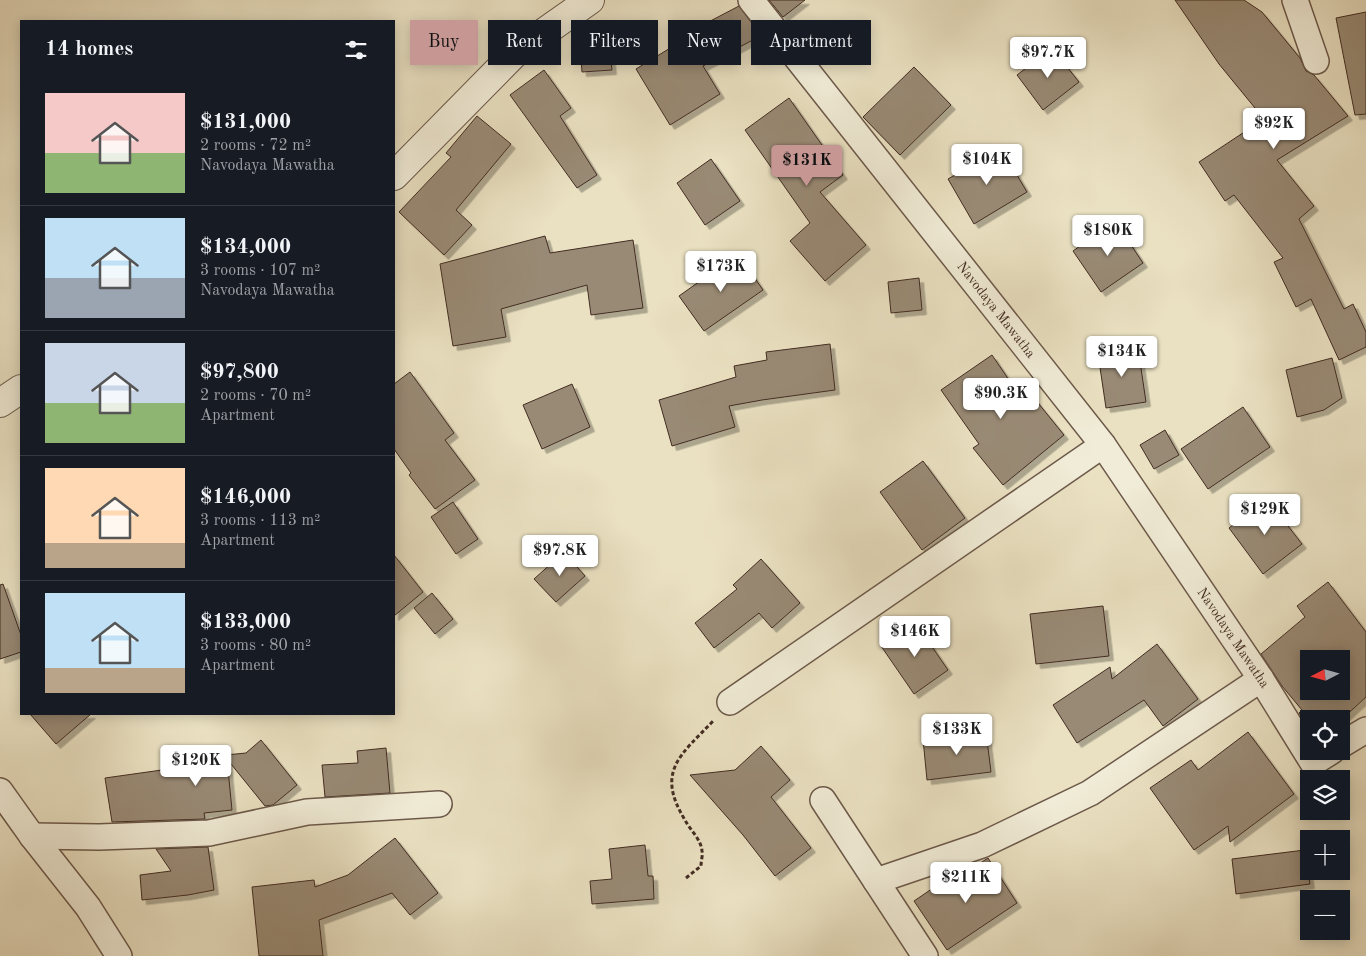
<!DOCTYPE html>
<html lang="en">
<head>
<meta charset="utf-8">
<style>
  body { margin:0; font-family:"Old Standard TT",serif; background:#242831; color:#f1f3f6; height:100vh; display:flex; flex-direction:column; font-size:19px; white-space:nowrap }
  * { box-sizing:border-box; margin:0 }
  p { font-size:16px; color:#9ea1a6 }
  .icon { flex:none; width:28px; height:28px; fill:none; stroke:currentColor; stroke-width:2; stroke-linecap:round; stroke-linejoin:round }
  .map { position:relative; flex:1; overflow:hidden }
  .drawer { position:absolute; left:20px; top:20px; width:375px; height:695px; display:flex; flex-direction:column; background:#171b24; border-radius:0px; box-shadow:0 2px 12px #0003 }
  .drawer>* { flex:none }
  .hud { position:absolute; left:410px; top:20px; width:475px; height:45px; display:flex; gap:10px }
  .needle { width:32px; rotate:264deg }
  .tools { position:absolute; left:1300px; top:650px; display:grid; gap:10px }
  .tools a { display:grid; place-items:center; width:50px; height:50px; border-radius:0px; background:#171b24; box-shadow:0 2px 12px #0003; font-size:25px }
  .price { position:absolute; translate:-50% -42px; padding:0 11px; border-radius:5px; background:#fff; color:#222; font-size:16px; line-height:32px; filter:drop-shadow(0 1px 2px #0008) }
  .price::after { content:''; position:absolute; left:50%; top:30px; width:15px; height:11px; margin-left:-8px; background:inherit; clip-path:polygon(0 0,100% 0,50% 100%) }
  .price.current { background:#c59692; color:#111 }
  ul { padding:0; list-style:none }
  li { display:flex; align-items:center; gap:15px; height:125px; padding:0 25px }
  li+li { border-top:1px solid #363941 }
  li span { display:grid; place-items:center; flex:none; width:140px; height:100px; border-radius:0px; color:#555 }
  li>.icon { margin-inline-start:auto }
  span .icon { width:60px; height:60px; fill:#fffc; stroke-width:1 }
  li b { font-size:21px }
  h2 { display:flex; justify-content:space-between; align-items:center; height:60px; padding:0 25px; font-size:21px }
  .tag { padding:0 18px; border-radius:0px; background:#171b24; box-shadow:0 2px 12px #0003; font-size:18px; line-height:45px }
  .tag.current { background:#c59692; color:#111 }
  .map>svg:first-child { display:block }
  .building { fill:#998a75; stroke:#422c22; fill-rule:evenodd; filter:url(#shadow) }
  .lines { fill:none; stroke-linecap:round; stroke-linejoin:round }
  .minor-casing { stroke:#6c594a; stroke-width:28 }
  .tertiary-casing { stroke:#6c594a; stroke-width:30 }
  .path { stroke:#422c22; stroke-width:3; stroke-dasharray:4 2.5; stroke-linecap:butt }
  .minor { stroke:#f1ecd7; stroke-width:25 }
  .tertiary { stroke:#f1ecd7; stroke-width:28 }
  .labels { text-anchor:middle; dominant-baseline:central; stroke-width:4; stroke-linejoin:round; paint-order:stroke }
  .street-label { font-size:14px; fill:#422c22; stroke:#f1ecd7 }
</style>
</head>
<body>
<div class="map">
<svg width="1366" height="956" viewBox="0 0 1366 956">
  <defs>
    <filter id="shadow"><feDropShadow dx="4.5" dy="4.5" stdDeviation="0" flood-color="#0004"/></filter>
  </defs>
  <rect width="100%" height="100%" fill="#eae1c2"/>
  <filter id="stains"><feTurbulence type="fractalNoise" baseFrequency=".004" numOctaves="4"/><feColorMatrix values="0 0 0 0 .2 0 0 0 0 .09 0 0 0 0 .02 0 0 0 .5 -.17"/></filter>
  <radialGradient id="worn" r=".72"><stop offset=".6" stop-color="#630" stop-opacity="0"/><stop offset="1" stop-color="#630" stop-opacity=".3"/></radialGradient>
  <g class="building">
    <path d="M769,0H805L783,17Z"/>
    <path d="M1175,0H1244L1262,12L1300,58L1306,71L1314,75L1348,116L1277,160L1314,206L1299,219L1344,309L1353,304L1366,332V347L1339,360L1311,299L1296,307L1274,262L1283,258L1234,195L1225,201L1199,162L1264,119L1219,64Z"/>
    <path d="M739,6L760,34L751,41L703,66L720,94L670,125L636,69L698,31L697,28Z"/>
    <path d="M1366,12V114L1355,115L1336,18Z"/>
    <path d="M609,42L612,70L582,72L580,45Z"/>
    <path d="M1052,48L1079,82L1043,110L1017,75Z"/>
    <path d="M914,67L951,105L900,155L863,117Z"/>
    <path d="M544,70L571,108L560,116L597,175L577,188L510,95Z"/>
    <path d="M789,98L843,175L820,192L866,245L825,281L790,241L810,223L745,130Z"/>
    <path d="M477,116L511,144L456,210L472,225L444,255L399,212L451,157L446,153Z"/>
    <path d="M1001,148L1027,192L974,224L948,179Z"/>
    <path d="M711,159L740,201L705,225L677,183Z"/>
    <path d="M1115,221L1143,263L1101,292L1073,251Z"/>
    <path d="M545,236L550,253L633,240L643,308L591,315L587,285L501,309L506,337L453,346L440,264Z"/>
    <path d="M738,254L763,290L704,331L679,296Z"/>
    <path d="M919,278L922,310L891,313L888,282Z"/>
    <path d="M830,344L835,390L762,400L729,406L735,427L672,446L659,400L736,377L734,366L767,360L766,352Z"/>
    <path d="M1138,348L1146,402L1106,408L1098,354Z"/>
    <path d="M992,355L1026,405L1034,398L1064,435L1003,485L973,448L979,444L941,390Z"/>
    <path d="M1332,358L1342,398L1324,410L1297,417L1286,370Z"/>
    <path d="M410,372L454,433L445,440L475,480L435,509L409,475L411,473L394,449V384Z"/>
    <path d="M572,384L590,427L542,449L523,405Z"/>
    <path d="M1243,407L1270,447L1208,489L1181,449Z"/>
    <path d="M1165,430L1179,455L1154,469L1140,445Z"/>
    <path d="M923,461L965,518L922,550L880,492Z"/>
    <path d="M1267,499L1302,544L1263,574L1229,528Z"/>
    <path d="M453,502L478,539L456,554L431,517Z"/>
    <path d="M564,552L585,576L556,602L534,579Z"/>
    <path d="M394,555L423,592L394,616Z"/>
    <path d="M761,559L800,603L772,628L759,613L714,648L695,623L737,589L733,585Z"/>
    <path d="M1328,582L1366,632V697L1341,720V719H1309V728L1299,713L1302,710L1282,686L1261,654L1305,617L1297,606ZM1309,659H1341V691H1309Z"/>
    <path d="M3,584L21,635V652L0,659V585Z"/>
    <path d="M432,593L453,619L435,634L414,608Z"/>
    <path d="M1103,606L1109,656L1036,664L1030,614Z"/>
    <path d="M915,622L948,670L914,694L881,646Z"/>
    <path d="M1157,644L1198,699L1163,726L1144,700L1077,743L1053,705L1110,667L1112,679Z"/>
    <path d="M30,714H91L56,744Z"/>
    <path d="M986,732L991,772L927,780L923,739Z"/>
    <path d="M1248,732L1294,794L1230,842L1228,826L1194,850L1150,788L1191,760L1198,770Z"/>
    <path d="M261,740L297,785L273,805L265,806L227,759L232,810L204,813L205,819L112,822L105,778L169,769L164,761L246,753Z"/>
    <path d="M761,746L790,780L771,797L811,848L775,876L743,835L690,775L735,770Z"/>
    <path d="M386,748L390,793L325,797L322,765L358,763L357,751Z"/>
    <path d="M395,838L438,893L410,915L392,893L319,920L323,956H259L252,887L314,880L315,887L348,875Z"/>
    <path d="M645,845L648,876H653L654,899L592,904L590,881L612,879L609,849Z"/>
    <path d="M208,847L214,890L188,895L142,900L140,875L171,871L156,849Z"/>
    <path d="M1305,850L1310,884L1236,894L1232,859Z"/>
    <path d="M988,858L1017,903L947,950L914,901L942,882L944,887Z"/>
  </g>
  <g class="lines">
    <defs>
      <g id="minor">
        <path d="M751,0L1103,445L1261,679L1313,763L1332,751"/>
        <path d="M1295,0L1316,61"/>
        <path d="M730,702L1103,445"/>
        <path d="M1341,745L1366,730"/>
        <path d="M0,791L32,836L88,907L119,956"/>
        <path d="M823,800L925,956"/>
        <path d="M32,836L99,837L209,833L307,812L439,804"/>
        <path d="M876,881L982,845L1090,793L1261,679"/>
      </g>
      <g id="tertiary">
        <path d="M394,176L516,52L590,0"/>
        <path d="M0,403L21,389"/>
      </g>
    </defs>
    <use href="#minor" class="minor-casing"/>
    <use href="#tertiary" class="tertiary-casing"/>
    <path class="path" d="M686,878L701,866C701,861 703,855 702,851C701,839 690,830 685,820C655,771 681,755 713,721"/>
    <use href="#minor" class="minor"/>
    <use href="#tertiary" class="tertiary"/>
  </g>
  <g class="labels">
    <g class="street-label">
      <text transform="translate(996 310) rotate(52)">Navodaya Mawatha</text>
      <text transform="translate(1233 638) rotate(56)">Navodaya Mawatha</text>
    </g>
  </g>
  <rect width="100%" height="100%" filter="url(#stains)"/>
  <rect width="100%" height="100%" fill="url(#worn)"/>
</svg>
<div class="tools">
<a><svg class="needle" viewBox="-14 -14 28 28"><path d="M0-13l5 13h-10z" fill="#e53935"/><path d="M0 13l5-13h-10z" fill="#9ea1a6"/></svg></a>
<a><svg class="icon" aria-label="locate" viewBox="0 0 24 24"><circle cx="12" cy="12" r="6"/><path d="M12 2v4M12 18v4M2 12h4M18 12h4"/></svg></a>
<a><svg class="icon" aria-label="layers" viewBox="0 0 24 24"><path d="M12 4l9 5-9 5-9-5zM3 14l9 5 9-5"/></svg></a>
<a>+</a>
<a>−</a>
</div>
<b class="price" style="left:1048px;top:79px">$97.7K</b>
<b class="price" style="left:1274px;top:150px">$92K</b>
<b class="price" style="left:987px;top:186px">$104K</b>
<b class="price current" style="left:807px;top:187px">$131K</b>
<b class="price" style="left:1108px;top:257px">$180K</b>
<b class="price" style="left:721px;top:293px">$173K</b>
<b class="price" style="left:1122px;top:378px">$134K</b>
<b class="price" style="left:1001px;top:420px">$90.3K</b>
<b class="price" style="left:1265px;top:536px">$129K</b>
<b class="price" style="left:560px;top:577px">$97.8K</b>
<b class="price" style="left:915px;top:658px">$146K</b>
<b class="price" style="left:957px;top:756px">$133K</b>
<b class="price" style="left:196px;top:787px">$120K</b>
<b class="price" style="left:966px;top:904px">$211K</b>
<div class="hud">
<a class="tag current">Buy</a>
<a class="tag">Rent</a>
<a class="tag">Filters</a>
<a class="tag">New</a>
<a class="tag">Apartment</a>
</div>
<section class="drawer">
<h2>14 homes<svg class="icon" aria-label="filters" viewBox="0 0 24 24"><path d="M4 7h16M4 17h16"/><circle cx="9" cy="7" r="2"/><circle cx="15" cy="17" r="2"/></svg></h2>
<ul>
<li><span style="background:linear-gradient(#f6c9c9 60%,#8fb573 0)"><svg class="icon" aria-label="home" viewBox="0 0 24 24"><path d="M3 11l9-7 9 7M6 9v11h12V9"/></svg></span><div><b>$131,000</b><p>2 rooms · 72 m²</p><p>Navodaya Mawatha</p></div></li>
<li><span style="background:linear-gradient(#bfe0f5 60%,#9aa5b1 0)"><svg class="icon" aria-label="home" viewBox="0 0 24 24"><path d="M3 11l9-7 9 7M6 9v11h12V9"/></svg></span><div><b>$134,000</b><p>3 rooms · 107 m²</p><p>Navodaya Mawatha</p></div></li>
<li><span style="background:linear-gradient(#c9d6e8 60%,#8fb573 0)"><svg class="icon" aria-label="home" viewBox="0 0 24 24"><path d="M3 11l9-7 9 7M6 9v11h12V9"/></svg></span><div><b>$97,800</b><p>2 rooms · 70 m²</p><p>Apartment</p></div></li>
<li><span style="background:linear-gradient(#ffd9b3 75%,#b9a48a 0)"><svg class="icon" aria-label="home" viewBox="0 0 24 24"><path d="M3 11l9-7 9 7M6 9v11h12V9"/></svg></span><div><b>$146,000</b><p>3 rooms · 113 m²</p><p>Apartment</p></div></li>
<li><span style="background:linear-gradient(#bfe0f5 75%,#b9a48a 0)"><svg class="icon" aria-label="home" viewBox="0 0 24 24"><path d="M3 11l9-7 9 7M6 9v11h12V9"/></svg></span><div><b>$133,000</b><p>3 rooms · 80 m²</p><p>Apartment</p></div></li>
</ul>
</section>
</div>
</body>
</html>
